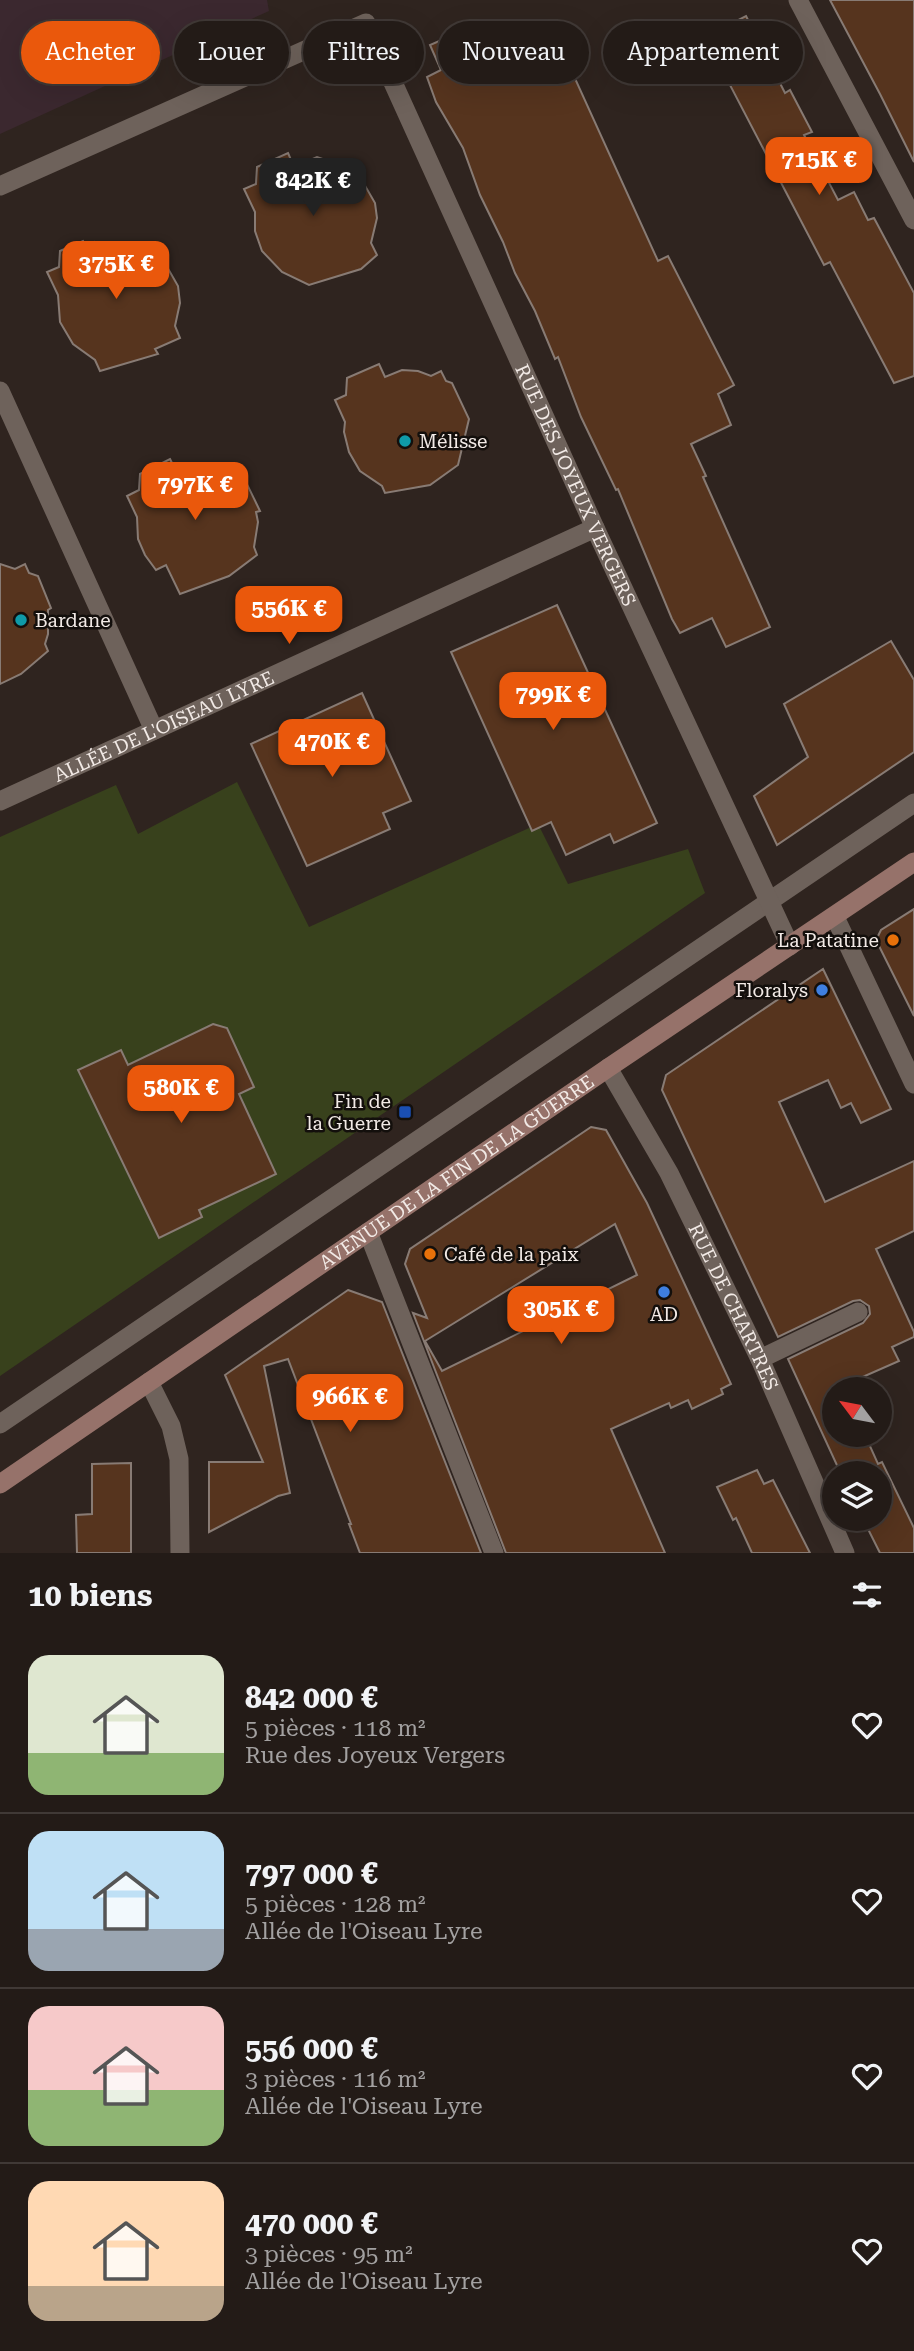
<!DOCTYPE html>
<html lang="fr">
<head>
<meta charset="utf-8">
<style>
  body { margin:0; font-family:"Roboto Serif",serif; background:#2b2420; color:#f1f3f6; height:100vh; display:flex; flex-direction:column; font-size:26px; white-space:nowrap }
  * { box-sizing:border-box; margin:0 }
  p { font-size:23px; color:#a3a1a1 }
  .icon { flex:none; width:38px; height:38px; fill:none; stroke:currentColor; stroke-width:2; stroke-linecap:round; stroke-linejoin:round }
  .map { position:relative; height:1553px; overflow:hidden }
  .sheet { display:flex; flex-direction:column; background:#231b17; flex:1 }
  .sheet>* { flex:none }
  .guide { position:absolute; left:21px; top:21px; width:873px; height:63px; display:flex; gap:14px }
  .needle { width:46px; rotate:302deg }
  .fabs { position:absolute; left:822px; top:1377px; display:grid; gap:14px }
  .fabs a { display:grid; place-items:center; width:70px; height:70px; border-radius:50%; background:#231b17; box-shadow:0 7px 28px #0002,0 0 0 2px #403936; font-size:35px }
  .price { position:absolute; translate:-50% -60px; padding:0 16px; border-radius:14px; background:#ea580c; color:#fff; font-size:23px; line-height:46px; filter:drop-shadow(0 2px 4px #0008) }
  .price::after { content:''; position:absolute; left:50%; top:42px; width:21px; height:16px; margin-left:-10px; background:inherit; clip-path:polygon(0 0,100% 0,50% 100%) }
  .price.active { background:#222; color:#fff }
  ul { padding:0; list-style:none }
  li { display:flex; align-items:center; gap:21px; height:175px; padding:0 28px }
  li+li { border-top:2px solid #403936 }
  li span { display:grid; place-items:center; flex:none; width:196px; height:140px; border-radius:21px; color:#555 }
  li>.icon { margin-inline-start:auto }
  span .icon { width:84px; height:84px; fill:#fffc; stroke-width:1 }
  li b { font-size:30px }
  h2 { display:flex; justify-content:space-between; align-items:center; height:84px; padding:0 28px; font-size:30px }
  .tag { padding:0 24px; border-radius:32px; background:#231b17; box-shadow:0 7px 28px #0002,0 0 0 2px #403936; font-size:24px; line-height:63px }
  .tag.active { background:#ea580c; color:#fff }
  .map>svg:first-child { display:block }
  .education { fill:#3b282f }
  .green { fill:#38411c }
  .building { fill:#56341e; stroke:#887b74; stroke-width:2; fill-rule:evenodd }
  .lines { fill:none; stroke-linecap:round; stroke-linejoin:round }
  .service { stroke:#6e625b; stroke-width:19 }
  .pedestrian { stroke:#6e625b; stroke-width:19 }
  .minor { stroke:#6e625b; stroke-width:19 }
  .secondary { stroke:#96726a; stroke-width:19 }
  .culture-dot { fill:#0f9aa8; stroke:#130f0c; stroke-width:2.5 }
  .food-dot { fill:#e8710a; stroke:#130f0c; stroke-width:2.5 }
  .shop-dot { fill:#3f7fe0; stroke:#130f0c; stroke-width:2.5 }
  .transit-dot { fill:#1a4fb4; stroke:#130f0c; stroke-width:2.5 }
  .labels { text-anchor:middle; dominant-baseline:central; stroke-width:5; stroke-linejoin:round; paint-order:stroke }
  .poi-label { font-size:19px; fill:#f2eae6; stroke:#130f0c; text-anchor:start }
  .street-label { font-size:19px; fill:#f2eae6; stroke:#130f0c }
</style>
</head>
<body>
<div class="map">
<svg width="914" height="1553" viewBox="0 0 914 1553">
  <rect width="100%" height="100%" fill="#2f241f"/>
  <path class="education" d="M0,0H267L269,11L0,134Z"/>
  <path class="green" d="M237,782L309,927L538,824L568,884L688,849L705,893L0,1376V837L116,785L138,834Z"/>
  <g class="building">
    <path d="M830,0H914V162L880,94Z"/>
    <path d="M746,16L785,93L790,90L812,132L804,135L838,200L854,192L868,220L874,218L914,293V376L894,383L830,262L824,265L717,60L699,70L687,46Z"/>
    <path d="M476,25L496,69L558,41L658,261L668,256L734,385L718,394L731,425L691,444L706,476L703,477L770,627L726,647L712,618L680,633L672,619L618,489L616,490L581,417L558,357L555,359L535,311L515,273L503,242L480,195L463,148L436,102L427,77L441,70L430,45Z"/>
    <path d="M288,153L294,167L317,157L356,170L375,203L377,218L371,243L377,255L361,269L309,285L282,272L262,251L255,231V212L244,189L256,184L257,167Z"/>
    <path d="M83,241L85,246L94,242L97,250L115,242L131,244L144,248L154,244L178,286L180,303L175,326L180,338L155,349L158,354L100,371L95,360L73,344L60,322L58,295L47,272L59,267L60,251Z"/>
    <path d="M379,364L385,377L402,370L418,371L431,376L441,371L446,381L452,383L469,419L458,465L430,485L385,493L382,486L360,471L349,452L344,432L345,422L335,400L346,395L347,378Z"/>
    <path d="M170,459L177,473L194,465L210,466L223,471L233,466L237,476L244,478L260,511L256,512L258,522L254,547L257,555L229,576L180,594L166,565L156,570L145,555L138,539L137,517L127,496L139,490L140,474Z"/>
    <path d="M0,564L15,569L25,564L29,573L38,576L51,608L48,610V634L45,644L48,651L21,674L0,684Z"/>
    <path d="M557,605L657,823L614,843L610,834L566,855L551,822L532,831L451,652Z"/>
    <path d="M891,641L914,680V752L777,845L754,796L808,757L784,704Z"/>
    <path d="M362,693L411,801L383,813L390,829L307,866L251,744Z"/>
    <path d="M914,909V1016L876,940L881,930Z"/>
    <path d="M823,969L891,1109L861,1123L851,1103L841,1108L828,1080L779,1102L825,1202L914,1161V1231L876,1249L914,1332V1337L892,1347L899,1361L842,1386L844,1390H835V1435H865L878,1464L882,1462L914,1528V1553H880L863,1519H880V1474H841L788,1359L863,1323L870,1314L869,1306L860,1300L853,1301L778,1337L662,1090L666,1075Z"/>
    <path d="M213,1024L227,1028L254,1087L239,1094L276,1174L199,1210L202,1217L159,1238L78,1070L121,1050L128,1065Z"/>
    <path d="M591,1127L606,1130L647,1203L731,1384L721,1389L723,1394L692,1409L688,1400L671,1408L669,1403L611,1429L665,1553H506L413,1313L427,1318L405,1264L410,1249ZM615,1224L637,1275L442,1371L425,1341Z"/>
    <path d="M348,1290L382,1302L481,1553H360L349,1524H351L288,1359L264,1366L290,1493L278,1496L209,1532V1462H263L225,1375Z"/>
    <path d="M131,1463V1553H77L76,1515L92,1514V1464Z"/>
    <path d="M757,1470L764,1484L773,1480L810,1553H752L736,1518L733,1520L717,1487Z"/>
  </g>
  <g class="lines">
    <g class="service">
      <path d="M760,1359L858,1312"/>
      <path d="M0,1424L914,803"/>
    </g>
    <path class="pedestrian" d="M0,391L154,730"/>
    <g class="minor">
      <path d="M798,0L914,220"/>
      <path id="s1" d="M0,186L366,23L595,528L790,946"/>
      <path id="s2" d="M0,801L595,528"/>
      <path d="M835,917L914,1084"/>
      <path id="s3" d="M608,1068L669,1173L760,1359L845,1553"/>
      <path d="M368,1232L494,1553"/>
      <path d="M149,1382L171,1426L179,1459L180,1553"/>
    </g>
    <path class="secondary" id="s4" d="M0,1484L608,1068L914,862"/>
  </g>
  <g class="culture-dot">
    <circle cx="405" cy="441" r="7"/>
    <circle cx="21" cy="620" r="7"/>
  </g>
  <g class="food-dot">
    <circle cx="893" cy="940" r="7"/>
    <circle cx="430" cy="1254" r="7"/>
  </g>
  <g class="shop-dot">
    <circle cx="822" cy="990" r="7"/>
    <circle cx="664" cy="1292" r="7"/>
  </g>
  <rect class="transit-dot" x="398" y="1105" width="14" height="14" rx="3.5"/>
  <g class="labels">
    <g class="poi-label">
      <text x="419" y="441">Mélisse</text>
      <text x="35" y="620">Bardane</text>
      <text x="879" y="940" text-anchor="end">La Patatine</text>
      <text x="808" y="990" text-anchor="end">Floralys</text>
      <text x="391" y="1101" text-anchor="end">Fin de<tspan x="391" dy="22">la Guerre</tspan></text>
      <text x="444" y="1254">Café de la paix</text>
      <text x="664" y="1314" text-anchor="middle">AD</text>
    </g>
    <g class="street-label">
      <text stroke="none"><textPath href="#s1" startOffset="908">RUE DES JOYEUX VERGERS</textPath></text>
      <text stroke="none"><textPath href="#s2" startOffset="180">ALLÉE DE L'OISEAU LYRE</textPath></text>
      <text stroke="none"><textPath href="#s4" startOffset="553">AVENUE DE LA FIN DE LA GUERRE</textPath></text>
      <text stroke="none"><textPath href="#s3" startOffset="270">RUE DE CHARTRES</textPath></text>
    </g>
  </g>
</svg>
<div class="fabs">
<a><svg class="needle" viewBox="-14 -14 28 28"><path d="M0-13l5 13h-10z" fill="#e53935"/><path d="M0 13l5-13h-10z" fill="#a3a1a1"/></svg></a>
<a><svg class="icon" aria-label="layers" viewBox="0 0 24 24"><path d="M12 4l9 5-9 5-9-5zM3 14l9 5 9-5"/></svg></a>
</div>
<b class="price" style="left:819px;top:197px">715K €</b>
<b class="price active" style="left:313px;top:218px">842K €</b>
<b class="price" style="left:116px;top:301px">375K €</b>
<b class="price" style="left:195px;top:522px">797K €</b>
<b class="price" style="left:289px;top:646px">556K €</b>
<b class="price" style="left:553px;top:732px">799K €</b>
<b class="price" style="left:332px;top:779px">470K €</b>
<b class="price" style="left:181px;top:1125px">580K €</b>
<b class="price" style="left:561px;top:1346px">305K €</b>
<b class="price" style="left:350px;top:1434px">966K €</b>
<div class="guide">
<a class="tag active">Acheter</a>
<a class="tag">Louer</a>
<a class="tag">Filtres</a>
<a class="tag">Nouveau</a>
<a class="tag">Appartement</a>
</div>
</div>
<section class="sheet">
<h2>10 biens<svg class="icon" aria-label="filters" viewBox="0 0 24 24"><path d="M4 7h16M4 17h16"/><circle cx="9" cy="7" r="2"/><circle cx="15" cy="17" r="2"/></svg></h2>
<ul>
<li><span style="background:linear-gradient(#dfe7d0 70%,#8fb573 0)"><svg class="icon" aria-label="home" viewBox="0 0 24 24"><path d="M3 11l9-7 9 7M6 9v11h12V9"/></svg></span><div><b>842 000 €</b><p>5 pièces · 118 m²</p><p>Rue des Joyeux Vergers</p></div><svg class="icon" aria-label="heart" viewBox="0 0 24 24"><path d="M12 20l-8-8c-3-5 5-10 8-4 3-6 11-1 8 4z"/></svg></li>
<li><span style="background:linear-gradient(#bfe0f5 70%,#9aa5b1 0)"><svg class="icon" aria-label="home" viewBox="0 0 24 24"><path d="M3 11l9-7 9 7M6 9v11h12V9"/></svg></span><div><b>797 000 €</b><p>5 pièces · 128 m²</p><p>Allée de l'Oiseau Lyre</p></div><svg class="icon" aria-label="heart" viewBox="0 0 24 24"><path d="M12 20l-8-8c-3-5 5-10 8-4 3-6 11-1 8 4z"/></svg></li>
<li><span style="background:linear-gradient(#f6c9c9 60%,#8fb573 0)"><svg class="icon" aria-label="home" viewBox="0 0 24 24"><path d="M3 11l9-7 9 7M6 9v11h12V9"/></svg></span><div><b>556 000 €</b><p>3 pièces · 116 m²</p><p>Allée de l'Oiseau Lyre</p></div><svg class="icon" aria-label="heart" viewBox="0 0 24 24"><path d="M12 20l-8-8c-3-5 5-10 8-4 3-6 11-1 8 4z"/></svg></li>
<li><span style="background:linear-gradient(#ffd9b3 75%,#b9a48a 0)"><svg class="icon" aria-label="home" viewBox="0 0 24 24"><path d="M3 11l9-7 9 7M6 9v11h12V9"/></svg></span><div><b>470 000 €</b><p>3 pièces · 95 m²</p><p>Allée de l'Oiseau Lyre</p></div><svg class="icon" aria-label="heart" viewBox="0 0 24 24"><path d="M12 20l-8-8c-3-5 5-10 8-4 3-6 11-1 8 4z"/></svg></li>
</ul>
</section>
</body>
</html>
